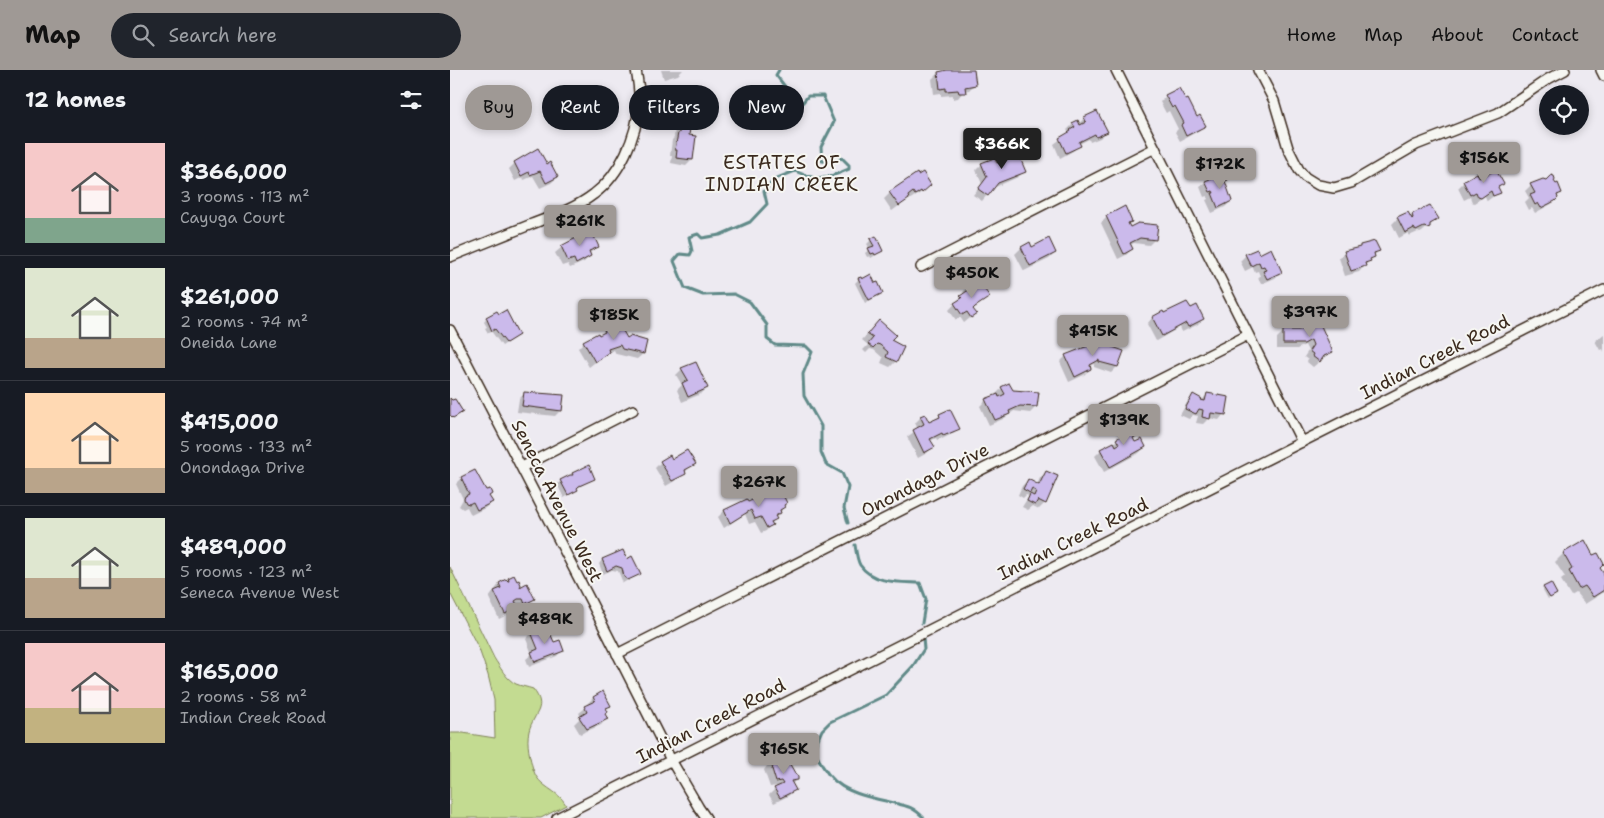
<!DOCTYPE html>
<html lang="en">
<head>
<meta charset="utf-8">
<style>
  body { margin:0; font-family:"Shantell Sans",sans-serif; background:#20242c; color:#f1f3f6; height:100vh; display:flex; flex-direction:column; font-size:19px; white-space:nowrap }
  * { box-sizing:border-box; margin:0 }
  p { font-size:16px; color:#9ea1a6 }
  .icon { flex:none; width:28px; height:28px; fill:none; stroke:currentColor; stroke-width:2; stroke-linecap:round; stroke-linejoin:round }
  .map { position:relative; flex:1; overflow:hidden }
  .details { display:flex; flex-direction:column; background:#171b24; width:450px }
  .details>* { flex:none }
  .hud { position:absolute; left:15px; top:15px; width:475px; height:45px; display:flex; gap:10px }
  .tools { position:absolute; left:1089px; top:15px; display:grid; gap:10px }
  .tools a { display:grid; place-items:center; width:50px; height:50px; border-radius:50%; background:#171b24; box-shadow:0 2px 8px #0003; font-size:25px }
  .price { position:absolute; translate:-50% -42px; padding:0 11px; border-radius:5px; background:#9f9995; color:#111; font-size:16px; line-height:32px; filter:drop-shadow(0 1px 2px #0008) }
  .price::after { content:''; position:absolute; left:50%; top:30px; width:15px; height:11px; margin-left:-8px; background:inherit; clip-path:polygon(0 0,100% 0,50% 100%) }
  .price.selected { background:#222; color:#fff }
  ul { padding:0; list-style:none }
  li { display:flex; align-items:center; gap:15px; height:125px; padding:0 25px }
  li+li { border-top:1px solid #363941 }
  li span { display:grid; place-items:center; flex:none; width:140px; height:100px; border-radius:0px; color:#555 }
  li>.icon { margin-inline-start:auto }
  span .icon { width:60px; height:60px; fill:#fffc; stroke-width:1 }
  li b { font-size:21px }
  h2 { display:flex; justify-content:space-between; align-items:center; height:60px; padding:0 25px; font-size:21px }
  .chip { padding:0 18px; border-radius:22px; background:#171b24; box-shadow:0 2px 8px #0003; font-size:18px; line-height:45px }
  .chip.selected { background:#9f9995; color:#111 }
  header { display:flex; align-items:center; gap:30px; box-sizing:border-box; height:70px; padding:0 25px; background:#9f9995; color:#111 }
  header strong { font-size:24px }
  nav { display:flex; gap:28px; margin-inline-start:auto; font-size:18px }
  .search { width:350px; height:45px; background:#20242c; display:flex; align-items:center; gap:12px; box-sizing:border-box; padding:0 18px; border-radius:28px; color:#9ea1a6; font-size:19px }
  main { display:flex; flex:1; min-height:0 }
  .map>svg:first-child { display:block }
  .green { fill:#c3db91; stroke:#7f8258 }
  .shadow { fill:#0003 }
  .lines { fill:none; stroke-linecap:round; stroke-linejoin:round }
  .stream { stroke:#608a88; stroke-width:3 }
  .building { fill:#cbbaeb; stroke:#3b2a1e }
  .street-casing { stroke:#3b2a1e; stroke-width:12 }
  .street { stroke:#f6f6f2; stroke-width:9 }
  .labels { text-anchor:middle; dominant-baseline:central; stroke-width:4; stroke-linejoin:round; paint-order:stroke }
  .street-label { font-size:18px; fill:#3b2a1e; stroke:#f6f6f2 }
  .neighbourhood-label { font-size:19px; letter-spacing:1px; fill:#3b2a1e; stroke:#f6f6f2 }
</style>
</head>
<body>
<header>
<strong>Map</strong>
<div class="search"><svg class="icon" aria-label="search" viewBox="0 0 24 24"><circle cx="10" cy="10" r="6"/><path d="M15 15l6 6"/></svg>Search here</div>
<nav><a>Home</a><a>Map</a><a>About</a><a>Contact</a></nav>
</header>
<main>
<section class="details">
<h2>12 homes<svg class="icon" aria-label="filters" viewBox="0 0 24 24"><path d="M4 7h16M4 17h16"/><circle cx="9" cy="7" r="2"/><circle cx="15" cy="17" r="2"/></svg></h2>
<ul>
<li><span style="background:linear-gradient(#f6c9c9 75%,#7fa58c 0)"><svg class="icon" aria-label="home" viewBox="0 0 24 24"><path d="M3 11l9-7 9 7M6 9v11h12V9"/></svg></span><div><b>$366,000</b><p>3 rooms · 113 m²</p><p>Cayuga Court</p></div></li>
<li><span style="background:linear-gradient(#dfe7d0 70%,#b9a48a 0)"><svg class="icon" aria-label="home" viewBox="0 0 24 24"><path d="M3 11l9-7 9 7M6 9v11h12V9"/></svg></span><div><b>$261,000</b><p>2 rooms · 74 m²</p><p>Oneida Lane</p></div></li>
<li><span style="background:linear-gradient(#ffd9b3 75%,#b9a48a 0)"><svg class="icon" aria-label="home" viewBox="0 0 24 24"><path d="M3 11l9-7 9 7M6 9v11h12V9"/></svg></span><div><b>$415,000</b><p>5 rooms · 133 m²</p><p>Onondaga Drive</p></div></li>
<li><span style="background:linear-gradient(#dfe7d0 60%,#b9a48a 0)"><svg class="icon" aria-label="home" viewBox="0 0 24 24"><path d="M3 11l9-7 9 7M6 9v11h12V9"/></svg></span><div><b>$489,000</b><p>5 rooms · 123 m²</p><p>Seneca Avenue West</p></div></li>
<li><span style="background:linear-gradient(#f6c9c9 65%,#c2b280 0)"><svg class="icon" aria-label="home" viewBox="0 0 24 24"><path d="M3 11l9-7 9 7M6 9v11h12V9"/></svg></span><div><b>$165,000</b><p>2 rooms · 58 m²</p><p>Indian Creek Road</p></div></li>
</ul>
</section>
<div class="map">
<svg width="1154" height="748" viewBox="0 0 1154 748">
  <rect width="100%" height="100%" fill="#edeaf1"/>
  <filter id="ink" filterUnits="userSpaceOnUse"><feTurbulence type="fractalNoise" baseFrequency=".02" numOctaves="2"/><feDisplacementMap in="SourceGraphic" scale="10" xChannelSelector="R" yChannelSelector="G"/><feConvolveMatrix kernelMatrix="1 2 1 2 8 2 1 2 1" color-interpolation-filters="sRGB"/></filter>
  <g filter="url(#ink)">
    <path class="green" d="M0,497L44,588C50,597 56,609 66,614C71,616 77,617 83,619C98,638 84,642 79,661C76,673 80,688 83,699C88,718 108,719 116,735L91,748H0V663H13L45,668L44,630L38,605L29,579L0,523Z"/>
    <g class="shadow">
      <path d="M211,0H233L228,5L214,9Z"/>
      <path d="M505,0H523L525,14L519,20L514,21L508,28L503,29V25L491,26V23L484,24L482,9L488,3Z"/>
      <path d="M129,18L147,47L142,53H132V49H122L123,24Z"/>
      <path d="M716,26L746,48L754,55L748,61L730,71L725,62L728,59L719,41L716,43L710,32Z"/>
      <path d="M232,40L242,90L236,96L221,93L222,86H220L222,70L224,68L226,46Z"/>
      <path d="M646,42L656,62L650,68L640,72L639,69L629,74V76L623,81L610,88L604,74L619,63L617,60L623,54H629L634,48Z"/>
      <path d="M553,82L574,101L568,107L543,118L532,131L523,125L532,114L526,100L532,94L546,95L549,94L547,88Z"/>
      <path d="M65,93L96,96L107,107L101,113L90,118L83,106L74,110L73,107L65,111L59,99Z"/>
      <path d="M776,110L774,112L781,131L775,137L762,143L756,130L758,129L757,126L754,127L750,117L756,112Z"/>
      <path d="M1029,110L1052,114L1047,119L1049,122L1037,131L1035,126L1024,133L1022,132L1020,127L1014,130L1008,118L1014,112Z"/>
      <path d="M1095,111H1103L1111,122L1101,134L1085,143L1082,138L1079,140L1075,132L1079,128L1075,121L1081,115Z"/>
      <path d="M474,120L465,127V126L459,130L458,129L442,141L434,129L440,123Z"/>
      <path d="M958,144L960,148L963,145L987,149L972,162L970,163L968,162L959,166L958,163L949,168L942,154L948,148Z"/>
      <path d="M657,147L680,151L677,154L679,158L705,169L699,175L684,173L680,175L682,179L676,185L668,189L651,153Z"/>
      <path d="M140,162L147,176L139,184L140,186L134,192L120,198L118,194L112,196L105,183L118,172Z"/>
      <path d="M421,170L432,181L421,188L420,186L417,187L415,183L420,179L417,174Z"/>
      <path d="M579,174L581,178L605,183L599,189L574,201L565,184L571,178Z"/>
      <path d="M908,179L928,181L909,202L895,206L889,188L895,182Z"/>
      <path d="M796,185L809,186L831,202L825,208L811,214L808,208L810,206L808,201L805,202L803,197L795,201L790,191Z"/>
      <path d="M409,209L425,215L432,223L428,226L415,233L405,213Z"/>
      <path d="M519,216L538,227L522,240L525,244L514,253L510,247L506,250L499,240L514,224L513,222Z"/>
      <path d="M740,240L753,249L747,255L732,262L730,257L706,271L697,254L702,248Z"/>
      <path d="M37,248L68,265L52,276L41,261L38,263L35,258L37,257L34,252Z"/>
      <path d="M859,250L882,281L863,297L857,292L858,290L854,287L858,281L855,275L847,279H827V268L833,262L851,261L854,259L853,255Z"/>
      <path d="M177,258L172,263L176,270L193,284L187,289L166,284L164,280L158,283V282L139,297L128,278L134,272L149,266L154,261Z"/>
      <path d="M423,258L439,271L446,291L440,297L431,293L433,288L424,280L420,279L416,283L413,280L418,275L412,270Z"/>
      <path d="M1154,264V282L1153,279L1150,280L1145,271Z"/>
      <path d="M648,274L667,297L661,303L644,297V294L639,297L640,299L634,305L619,312L610,292L615,287Z"/>
      <path d="M232,299L257,318L251,324L232,332L227,320L232,315L226,305Z"/>
      <path d="M552,318L562,322L586,337L580,343L564,341L553,349L539,355L530,336L536,330L547,325L546,324Z"/>
      <path d="M75,323L111,340L105,346L67,342L69,329Z"/>
      <path d="M758,324L774,344L769,350L759,348L753,354L746,353L748,346L743,345L739,349L730,345L738,331L744,326L752,330Z"/>
      <path d="M500,340L508,358L502,364L492,369V368L487,370L486,368L480,371L483,377L477,383L468,388L457,367L468,359L465,353L471,347L479,353Z"/>
      <path d="M675,359L692,362L682,370L685,374L695,377L689,383L654,402L645,386L651,380L671,368L669,364Z"/>
      <path d="M222,391L244,393L228,409L216,416L205,398L211,392Z"/>
      <path d="M596,402L595,433L589,439L583,436L578,440L572,437L579,426L576,425L573,428L568,425L572,416L578,410L587,415L590,408Z"/>
      <path d="M123,404L144,408L126,419L123,423L114,428L107,414Z"/>
      <path d="M12,408L38,426L41,432L35,438L21,445L17,437L13,439L9,436L13,429L6,414Z"/>
      <path d="M323,426L334,437L316,461L311,463L305,452L299,454L295,444L274,458L268,447L274,441L296,431L297,434Z"/>
      <path d="M1134,472L1154,505V522L1135,534L1126,523L1121,526L1111,510L1115,507L1105,492L1113,484Z"/>
      <path d="M172,482L177,490L189,503L173,513L168,501L162,500L153,504L149,494L152,490Z"/>
      <path d="M59,509L83,529L77,535L69,539L67,536L61,543L49,549L39,528L49,514Z"/>
      <path d="M1094,518L1104,525L1098,529L1093,520Z"/>
      <path d="M82,563L103,573L112,580L107,586L79,597L76,589L82,584L76,569Z"/>
      <path d="M153,623L159,636L156,639L157,642L154,645L156,649L151,655L130,664L124,654L131,647L129,643L138,636L137,634L143,628Z"/>
      <path d="M320,692L346,710L341,715L344,720L338,726L324,733L319,725L326,718V716L320,717L314,700Z"/>
    </g>
    <g class="lines">
      <g class="stream">
        <path d="M329,0L326,5L336,18L329,32L334,40L348,38L358,26H373L384,52L371,77L372,91L382,92L392,88L399,95V99C376,109 369,112 345,101L325,109L314,121L317,134L300,152L270,165L252,168L248,164L239,167L242,181L240,185L230,184L224,191L235,218L253,225L284,224L300,232L317,255V269L325,275L356,276L362,282L353,304L354,326L371,356V382L376,394L392,403L398,417L394,438L398,453"/>
        <path d="M405,475C406,481 407,490 410,495C423,514 450,512 470,513L476,529L472,553"/>
        <path d="M473,568L474,579L463,596L436,625L380,652L372,660L364,678C379,719 401,723 440,732C457,736 462,736 474,748"/>
      </g>
    </g>
    <g class="building">
      <path d="M497,0H524L526,15L515,17L516,23H509L508,20L496,21V18L490,19L488,2Z"/>
      <path d="M129,17H146L144,34H149V48H137V44H127Z"/>
      <path d="M729,18L736,30L738,29L747,47L750,45L756,56L736,66L731,55L734,53L725,36L722,38L715,25Z"/>
      <path d="M232,39L243,40L239,65L246,66L243,90L226,88L227,80H225L228,63H229Z"/>
      <path d="M647,41L658,62L646,67L645,64L629,72L631,76L616,83L609,68L621,61L620,60L625,57L622,53L628,50L630,55L636,52L634,47Z"/>
      <path d="M565,76L576,102L548,113L538,126L528,119L537,107L531,93L544,88L547,93L555,90L552,81Z"/>
      <path d="M88,78L97,94L100,92L108,107L96,113L90,101L80,105L79,102L71,106L64,92Z"/>
      <path d="M1046,100L1054,114L1048,117L1051,123L1043,126L1041,121L1031,128L1028,127L1026,122L1020,125L1013,111L1027,103L1029,108Z"/>
      <path d="M473,102L481,115L472,123L471,121L465,125L463,122L458,126L459,129L449,136L439,122L467,103L468,105Z"/>
      <path d="M775,103L778,110L775,111L782,131L768,138L762,123H764L763,121L760,122L755,111Z"/>
      <path d="M1101,105L1104,106L1105,109L1104,111L1106,114L1108,113L1112,123L1107,125L1108,128L1105,131L1091,138L1088,133L1085,135L1080,125L1085,123L1080,114L1093,109L1096,110Z"/>
      <path d="M980,135L989,149L980,154V157L977,158L974,157L966,161L964,158L955,163L947,147L958,142L962,149L963,148L962,144Z"/>
      <path d="M675,136L682,152L678,153L680,157L688,153L708,155L706,170L690,168L680,173L683,179L674,184L656,146Z"/>
      <path d="M141,160L149,177L139,181L141,186L126,194L124,189L118,191L111,176Z"/>
      <path d="M426,166L433,181L425,185L424,183L421,184L418,178L424,176L420,169Z"/>
      <path d="M599,168L606,183L580,196L571,177L580,172L582,177Z"/>
      <path d="M925,171L930,181L924,183L925,187L920,189L921,191L915,193L916,196L901,201L894,181L910,177V175Z"/>
      <path d="M821,178L832,202L817,209L813,201L816,200L814,196L811,197L809,192L801,196L795,184L807,179L809,184Z"/>
      <path d="M421,204L425,213L428,212L433,223L419,230L408,208L411,207L412,209Z"/>
      <path d="M527,209L540,227L525,237L523,239L527,244L521,248L517,242L512,245L504,233L512,228L510,226L520,219L518,215Z"/>
      <path d="M737,232L741,238L747,235L754,249L738,257L736,253L712,266L702,247L713,241L714,243Z"/>
      <path d="M56,240L69,265L56,273L45,259L42,261L36,247L47,241L49,244Z"/>
      <path d="M866,245L883,282L874,286L870,292L862,286L863,284L859,281L863,275L861,270L854,274H833V260H850L860,253L858,249Z"/>
      <path d="M173,248L178,258L173,261L177,268L180,266L197,271L194,284L172,279L170,275L158,279L159,282L145,292L133,271L148,263L149,265L155,262L154,260Z"/>
      <path d="M429,250L446,265L441,270L454,277L447,292L436,287L438,282L430,275L427,274L423,278L418,274L423,268L417,264Z"/>
      <path d="M648,272L674,281L668,297L649,292V290L640,295L641,299L625,307L615,285Z"/>
      <path d="M246,292L258,318L238,327L232,313L238,310L231,298Z"/>
      <path d="M559,313L563,320L589,322L587,337L570,336L559,341L560,344L545,350L535,329L548,324L549,327L555,324L551,317Z"/>
      <path d="M74,322L114,325L112,341L72,336Z"/>
      <path d="M757,323L779,327L776,345L761,343L760,349L752,347L753,340L749,339L746,344L735,339L743,324L752,329L751,330L755,331Z"/>
      <path d="M0,328L2,330L5,329L13,342L3,348L0,345Z"/>
      <path d="M500,339L510,359L498,364V363L493,365L492,363L480,369L485,377L474,383L463,360L474,354L470,346L475,344L479,352L490,347L489,344Z"/>
      <path d="M687,351L693,362L683,368L685,372L692,369L696,377L660,397L650,379L664,372L666,376L669,374L666,369L677,363L674,358Z"/>
      <path d="M237,380L246,394L235,400L236,404L222,411L210,391L220,385L222,389Z"/>
      <path d="M139,395L145,409L129,416L127,418L128,420L118,425L110,410L120,405H123L122,403Z"/>
      <path d="M25,400L36,420L40,419L42,424L39,426L43,432L27,440L23,432L19,434L16,433L14,429L15,426L19,424L11,407Z"/>
      <path d="M596,401L608,406L596,434L588,430L585,435L577,431L580,424L584,426L586,421L582,419L580,423L573,419L578,409L589,415Z"/>
      <path d="M321,421L323,424L331,421L337,433L334,435L335,437L330,440L331,443L325,446L327,449L321,452L323,455L317,458L311,447L305,449L301,440L280,453L274,440L297,429L298,432Z"/>
      <path d="M1135,470L1143,485L1148,483L1154,494L1150,498L1154,504V520L1143,527L1135,516L1129,519L1119,501L1122,499L1113,483Z"/>
      <path d="M173,480L177,489L182,486L191,504L178,510L174,507L172,498L166,496L157,501L152,489Z"/>
      <path d="M64,505L67,511L69,510L71,515L70,517L77,513L85,529L75,534L73,529H68L65,531L68,537L55,544L44,521L51,518L49,513L56,509L58,511H59L58,508Z"/>
      <path d="M1101,513L1107,524L1100,528L1093,517Z"/>
      <path d="M97,556L104,572L110,570L114,581L85,592L81,582L88,579L81,562Z"/>
      <path d="M153,621L161,636L156,638L158,642L155,644L158,649L137,659L129,647L137,642L134,636L145,631L143,627Z"/>
      <path d="M334,684L345,703L348,707V710L341,711L346,720L330,728L324,718L333,714L331,711L326,712L322,699L323,698L319,693V691Z"/>
    </g>
    <g class="lines">
      <defs>
        <g id="street">
          <path d="M666,0L852,372"/>
          <path d="M808,0L824,31L838,78L849,100L855,107L868,115L884,118L901,113L966,75L1048,43L1098,9L1115,0"/>
          <path d="M1151,0L1154,6"/>
          <path d="M0,187C27,176 55,165 82,154C103,146 126,138 144,124C170,105 187,66 189,34C190,23 188,11 186,0"/>
          <path d="M471,197L705,78"/>
          <path d="M0,260L141,532L221,690L249,738L256,748"/>
          <path d="M72,397L183,340"/>
          <path d="M167,584L798,265"/>
          <path d="M107,748C455,570 805,396 1154,220"/>
        </g>
      </defs>
      <use href="#street" class="street-casing"/>
      <use href="#street" class="street"/>
    </g>
  </g>
  <g class="labels">
    <g class="street-label">
      <text transform="translate(985 287) rotate(-27)">Indian Creek Road</text>
      <text transform="translate(475 410) rotate(-27)">Onondaga Drive</text>
      <text transform="translate(107 431) rotate(63)">Seneca Avenue West</text>
      <text transform="translate(623 469) rotate(-26)">Indian Creek Road</text>
      <text transform="translate(261 651) rotate(-27)">Indian Creek Road</text>
    </g>
    <g class="neighbourhood-label">
      <text x="332" y="92">ESTATES OF<tspan x="332" dy="22">INDIAN CREEK</tspan></text>
    </g>
  </g>
</svg>
<div class="tools">
<a><svg class="icon" aria-label="locate" viewBox="0 0 24 24"><circle cx="12" cy="12" r="6"/><path d="M12 2v4M12 18v4M2 12h4M18 12h4"/></svg></a>
</div>
<b class="price selected" style="left:552px;top:100px">$366K</b>
<b class="price" style="left:1034px;top:114px">$156K</b>
<b class="price" style="left:770px;top:120px">$172K</b>
<b class="price" style="left:130px;top:177px">$261K</b>
<b class="price" style="left:522px;top:229px">$450K</b>
<b class="price" style="left:860px;top:268px">$397K</b>
<b class="price" style="left:164px;top:271px">$185K</b>
<b class="price" style="left:643px;top:287px">$415K</b>
<b class="price" style="left:674px;top:376px">$139K</b>
<b class="price" style="left:309px;top:438px">$267K</b>
<b class="price" style="left:95px;top:575px">$489K</b>
<b class="price" style="left:334px;top:705px">$165K</b>
<div class="hud">
<a class="chip selected">Buy</a>
<a class="chip">Rent</a>
<a class="chip">Filters</a>
<a class="chip">New</a>
</div>
</div>
</main>
</body>
</html>
